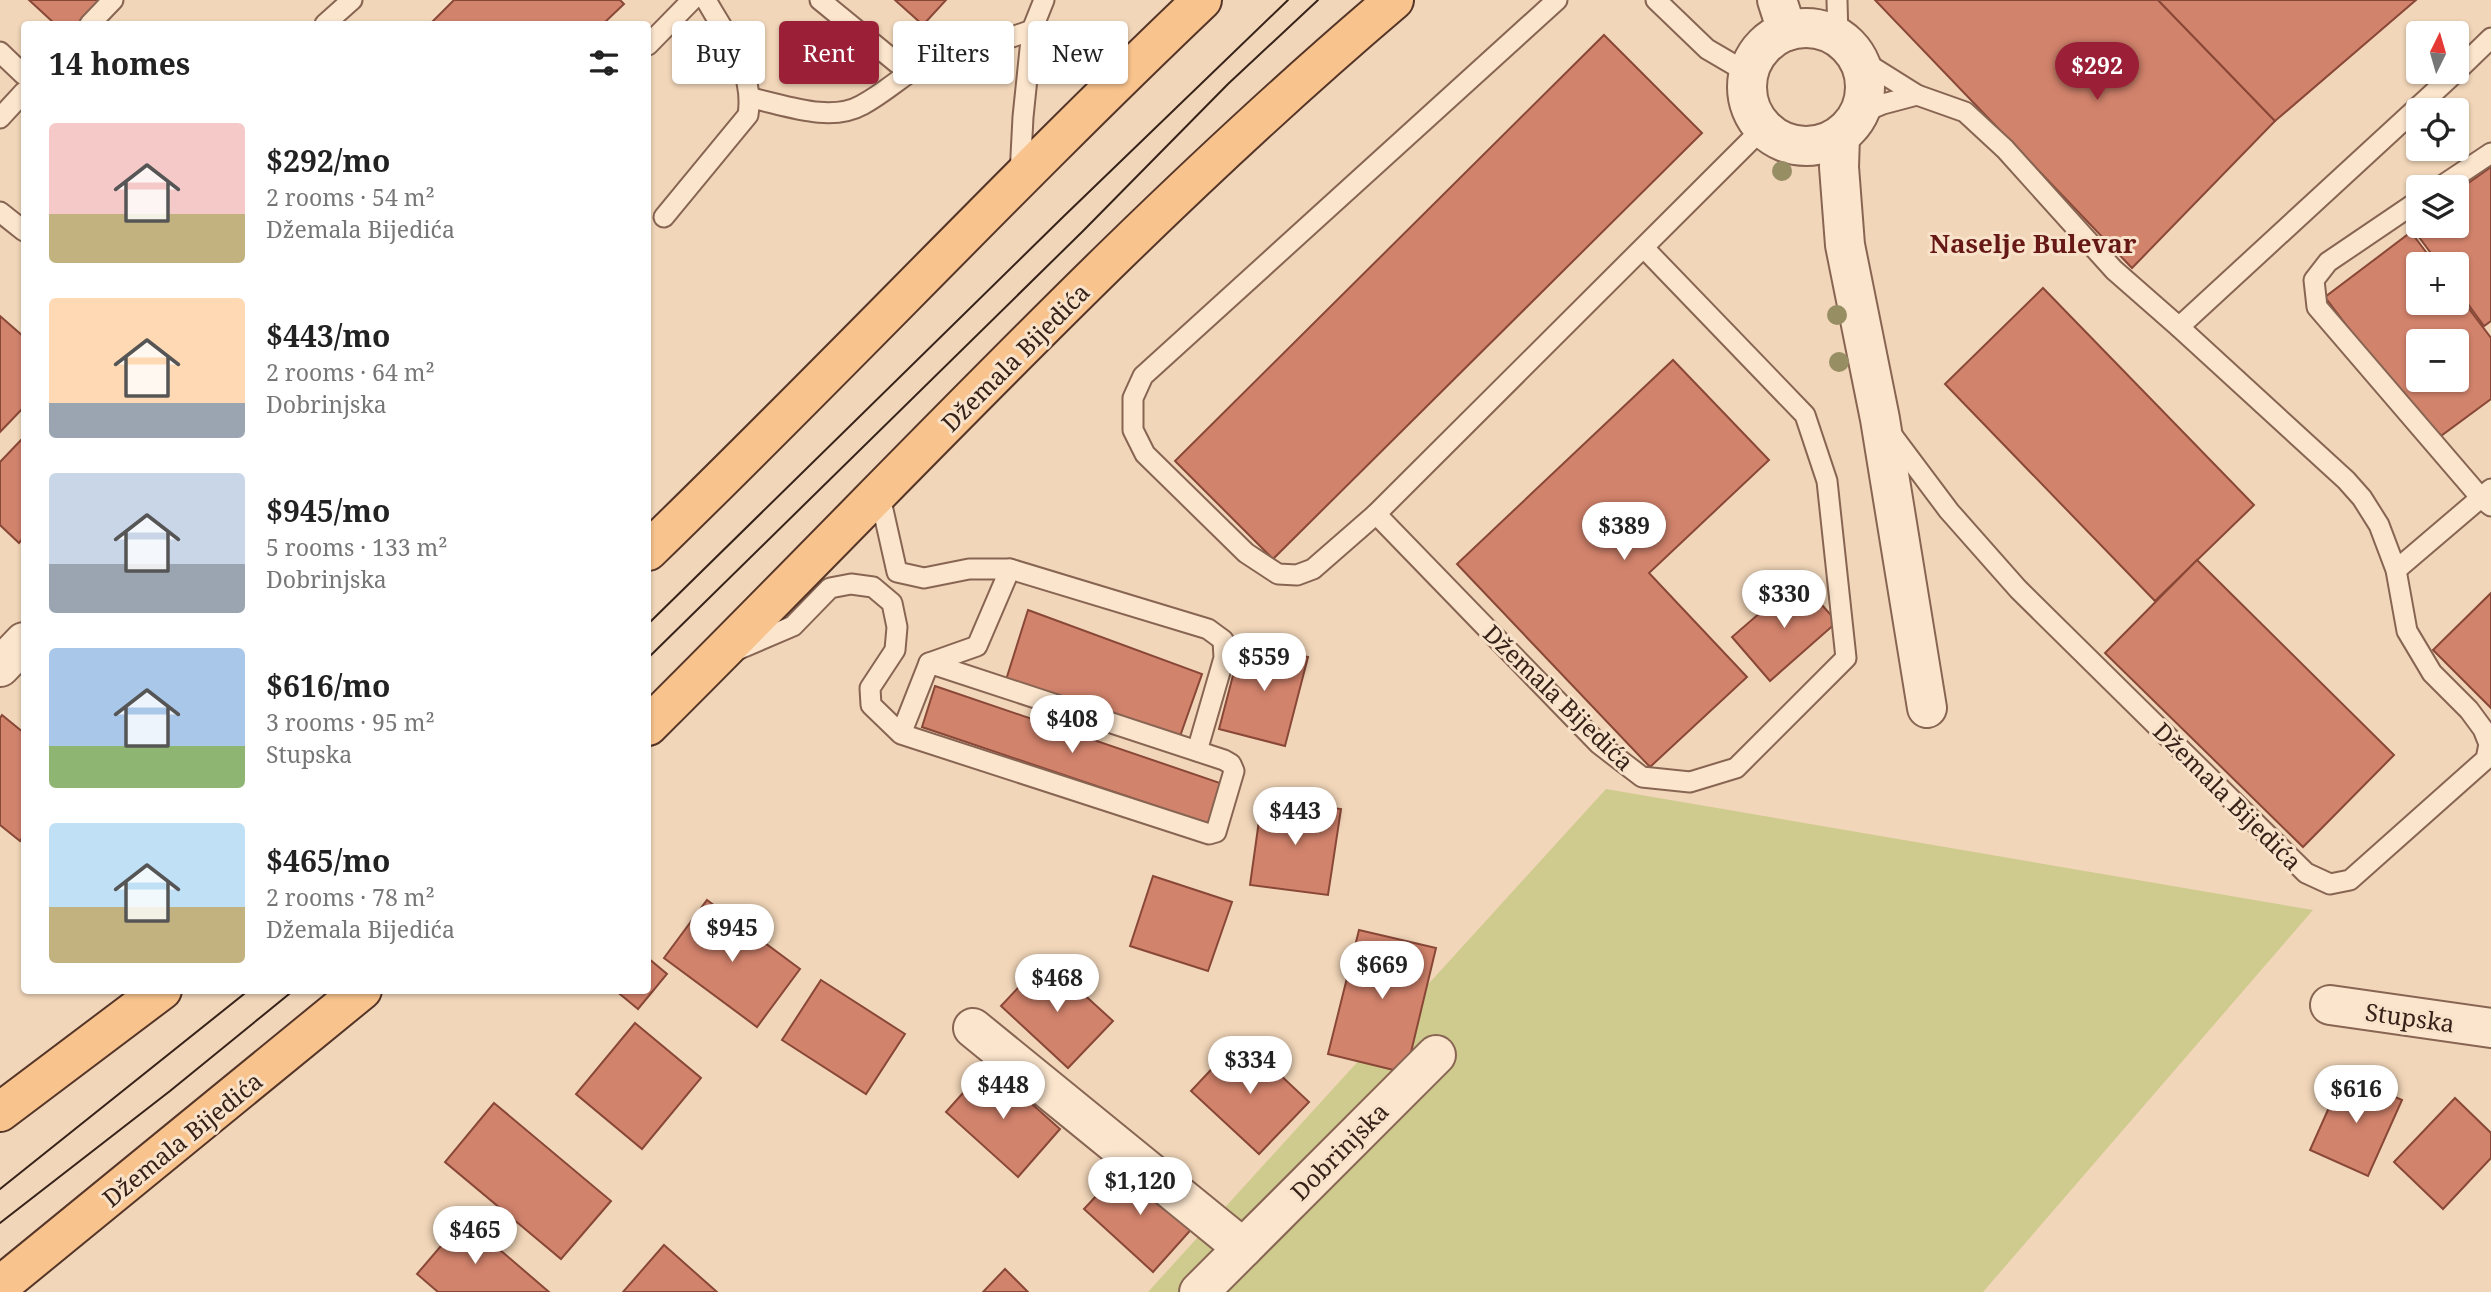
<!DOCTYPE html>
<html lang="en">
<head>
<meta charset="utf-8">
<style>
  body { margin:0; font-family:"Noto Serif",serif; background:#f2f2f2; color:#222; height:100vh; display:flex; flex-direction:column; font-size:26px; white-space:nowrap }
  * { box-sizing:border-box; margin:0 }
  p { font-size:23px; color:#767676 }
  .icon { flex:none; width:38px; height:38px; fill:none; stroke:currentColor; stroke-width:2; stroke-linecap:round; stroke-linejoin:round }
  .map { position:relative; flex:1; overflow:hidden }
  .drawer { position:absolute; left:21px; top:21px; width:630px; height:973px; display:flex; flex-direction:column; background:#fff; border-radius:7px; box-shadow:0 2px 5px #0004 }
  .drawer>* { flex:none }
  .guide { position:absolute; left:672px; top:21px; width:665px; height:63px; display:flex; gap:14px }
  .needle { width:46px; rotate:5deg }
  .buttons { position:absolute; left:2406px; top:21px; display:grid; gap:14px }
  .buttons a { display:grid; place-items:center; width:63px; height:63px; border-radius:7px; background:#fff; box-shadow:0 2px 5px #0004; font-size:35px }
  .price { position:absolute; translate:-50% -60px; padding:0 16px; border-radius:24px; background:#fff; color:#222; font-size:23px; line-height:46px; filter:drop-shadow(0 2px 4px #0008) }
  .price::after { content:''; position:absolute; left:50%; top:42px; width:21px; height:16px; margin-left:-10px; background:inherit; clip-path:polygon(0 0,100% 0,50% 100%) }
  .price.selected { background:#9b1f37; color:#fff }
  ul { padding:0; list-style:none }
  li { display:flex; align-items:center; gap:21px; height:175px; padding:0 28px }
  li span { display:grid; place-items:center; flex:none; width:196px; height:140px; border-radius:7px; color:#555 }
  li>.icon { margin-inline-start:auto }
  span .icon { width:84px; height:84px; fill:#fffc; stroke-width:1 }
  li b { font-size:30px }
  h2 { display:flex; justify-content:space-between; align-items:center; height:84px; padding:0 28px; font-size:30px }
  .chip { padding:0 24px; border-radius:7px; background:#fff; box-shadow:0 2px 5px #0004; font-size:24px; line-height:63px }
  .chip.selected { background:#9b1f37; color:#fff }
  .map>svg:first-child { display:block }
  .green { fill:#cfca8d }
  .building { fill:#d2836c; stroke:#894837; stroke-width:2; fill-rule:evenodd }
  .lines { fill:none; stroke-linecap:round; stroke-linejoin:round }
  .service-casing { stroke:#886553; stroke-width:23 }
  .minor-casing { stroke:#886553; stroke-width:42 }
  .primary-casing { stroke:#553528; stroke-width:42 }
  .service { stroke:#fbe5cd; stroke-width:19 }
  .minor { stroke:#fbe5cd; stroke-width:38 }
  .primary { stroke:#f8c38d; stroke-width:38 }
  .tram { stroke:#362219; stroke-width:2 }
  .tree { fill:#988e64 }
  .labels { text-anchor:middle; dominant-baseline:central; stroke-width:6; stroke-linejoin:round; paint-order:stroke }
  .street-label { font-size:24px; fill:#362219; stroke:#f8e2c9 }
  .neighbourhood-label { font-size:26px; font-weight:bold; fill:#651816; stroke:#f8e2c9 }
</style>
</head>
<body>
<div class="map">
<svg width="2491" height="1292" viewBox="0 0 2491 1292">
  <rect width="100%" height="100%" fill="#f1d6b9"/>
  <path class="green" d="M1606,789L2313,910L1983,1292H1148Z"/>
  <g class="building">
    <path d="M29,0H100L77,24H55Z"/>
    <path d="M454,0H620L624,4L603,24H430Z"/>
    <path d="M895,0H946L923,25Z"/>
    <path d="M1875,0H2158L2275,121L2132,268Z"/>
    <path d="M2158,0H2416L2275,121Z"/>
    <path d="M1604,35L1702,133L1273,559L1175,461Z"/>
    <path d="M2491,167V321L2484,326L2457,289V264H2439L2410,225L2418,219V226H2457V191Z"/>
    <path d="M2411,232L2435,264H2418V303H2457V293L2491,338V399L2434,441L2325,297ZM2418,341H2457V380H2418Z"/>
    <path d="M2043,288L2254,505L2155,601L1945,384Z"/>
    <path d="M0,316L24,337V407L0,432Z"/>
    <path d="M1673,360L1769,460L1649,573L1747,677L1650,767L1457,564Z"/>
    <path d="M22,439L24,441V537L19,543L0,525V462Z"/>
    <path d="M2197,560L2394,755L2303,847L2105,653Z"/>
    <path d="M1799,579L1837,622L1770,681L1732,637Z"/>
    <path d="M2491,593V708L2433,650Z"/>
    <path d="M1028,610L1202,674L1178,742L1006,680Z"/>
    <path d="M1242,641L1308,657L1285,746L1219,729Z"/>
    <path d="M935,686L1223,784L1209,824L922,727Z"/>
    <path d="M2,715L24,733V835L20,841L0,825V718Z"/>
    <path d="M1262,799L1341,809L1328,895L1250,885Z"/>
    <path d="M1153,876L1232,902L1208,971L1130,946Z"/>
    <path d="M707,900L800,969L757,1027L664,958Z"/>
    <path d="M1359,930L1436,948L1406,1073L1328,1054Z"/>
    <path d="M648,958L667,974L638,1009L615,990H648Z"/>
    <path d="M1045,959L1113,1021L1068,1068L1001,1006Z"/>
    <path d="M821,980L905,1034L866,1094L782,1040Z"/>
    <path d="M635,1023L701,1078L642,1149L576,1094Z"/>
    <path d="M1241,1038L1309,1102L1259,1154L1191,1091Z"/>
    <path d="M988,1065L1060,1129L1018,1177L946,1112Z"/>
    <path d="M2344,1074L2402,1100L2368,1176L2310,1150Z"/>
    <path d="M2455,1098L2491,1133V1158L2443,1209L2394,1162Z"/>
    <path d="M494,1103L611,1201L561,1259L445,1162Z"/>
    <path d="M1128,1162L1196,1224L1153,1272L1084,1209Z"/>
    <path d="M464,1219L549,1292H438L417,1274Z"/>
    <path d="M664,1245L717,1292H623Z"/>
    <path d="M1005,1269L1028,1292H983Z"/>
  </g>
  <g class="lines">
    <defs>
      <g id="service">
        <path d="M820,0L897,63L916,68L935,64L1032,30"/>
        <path d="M1557,0L1143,376L1133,398V430L1145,454L1246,553L1278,574L1297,575L1313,569L1376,514L1763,128"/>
        <path d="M1656,0L1707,49L1748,73"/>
        <path d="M1837,0L1838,37"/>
        <path d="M90,24L113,0"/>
        <path d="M325,24L352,0"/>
        <path d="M648,45L692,0"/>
        <path d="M0,52L24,75"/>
        <path d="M1858,58L1917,95L1965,112L2005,149L2114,270L2179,327L2346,480L2362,498L2379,525L2396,570L2407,631L2432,673L2469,710L2483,729L2489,744L2486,759L2350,880L2330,884L2306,873L2018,589L1949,511L1889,431"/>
        <path d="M2457,71L2491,38"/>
        <path d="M751,98C785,105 830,123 862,105C881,95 898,80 916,68"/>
        <path d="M1859,114L1883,104L1917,95"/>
        <path d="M0,118L24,92"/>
        <path d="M1020,175L1023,117L1032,30L1044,0"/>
        <path d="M2440,187L2491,153"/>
        <path d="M2418,201L2328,262L2314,280L2317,307L2481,498L2491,506"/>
        <path d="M0,212L24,231"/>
        <path d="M664,217L748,115C755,71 726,36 706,0"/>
        <path d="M2179,327L2456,72"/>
        <path d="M879,492L897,572L924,578L969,569H1010"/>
        <path d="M1376,514L1599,744L1642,777L1690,782L1736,768L1846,658L1827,481L1805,415L1645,249"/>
        <path d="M2396,570L2491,489"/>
        <path d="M737,650L793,626L830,588L851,584L873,587L892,603L897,627L895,650L870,688L871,705L901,734L1209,834L1216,832L1234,771L1231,764L1224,760L929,663L901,734"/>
        <path d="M929,663L977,646L1010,569L1208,629L1223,640L1224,658L1197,751"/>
      </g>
      <g id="minor">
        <path d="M1777,0L1787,31"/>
        <circle cx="1806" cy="87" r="59"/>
        <path d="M1840,136L1839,167L1845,245L1880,419L1927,708"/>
        <path d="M0,667L24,642"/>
        <path d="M2330,1005L2491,1028"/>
        <path d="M973,1028L1243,1248"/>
        <path d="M1199,1292L1436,1055"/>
      </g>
      <g id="primary">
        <path d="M648,551C835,370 1013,180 1202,0"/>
        <path d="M648,726C894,482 1129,225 1394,0"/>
        <path d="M0,1112L162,990"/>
        <path d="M0,1286L362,990"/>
      </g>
    </defs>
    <use href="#service" class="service-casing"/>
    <use href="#minor" class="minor-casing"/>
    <use href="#primary" class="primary-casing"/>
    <use href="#service" class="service"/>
    <use href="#minor" class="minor"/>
    <use href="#primary" class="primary"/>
    <g class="tram">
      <path d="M648,624L1063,217L1288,0"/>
      <path d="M648,658L1083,231L1228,84L1318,0"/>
      <path d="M0,1189L249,990"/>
      <path d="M0,1223L170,1091L294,990"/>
    </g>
  </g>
  <g class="tree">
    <circle cx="1782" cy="171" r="10"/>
    <circle cx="1837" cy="315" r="10"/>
    <circle cx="1839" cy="362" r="10"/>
  </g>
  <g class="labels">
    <g class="street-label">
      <text transform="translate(1015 357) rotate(-45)">Džemala Bijedića</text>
      <text transform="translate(1559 697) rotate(44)">Džemala Bijedića</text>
      <text transform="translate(2228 796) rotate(45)">Džemala Bijedića</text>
      <text transform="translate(2410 1017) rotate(8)">Stupska</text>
      <text transform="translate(182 1139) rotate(-39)">Džemala Bijedića</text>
      <text transform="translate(1339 1151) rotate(-45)">Dobrinjska</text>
    </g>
    <g class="neighbourhood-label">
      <text x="2033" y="243">Naselje Bulevar</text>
    </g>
  </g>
</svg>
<div class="buttons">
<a><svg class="needle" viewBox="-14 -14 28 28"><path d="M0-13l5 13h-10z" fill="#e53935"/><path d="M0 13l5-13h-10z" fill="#767676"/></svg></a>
<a><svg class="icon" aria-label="locate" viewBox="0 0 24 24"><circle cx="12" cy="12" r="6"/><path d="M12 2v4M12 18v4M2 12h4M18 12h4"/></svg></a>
<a><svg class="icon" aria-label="layers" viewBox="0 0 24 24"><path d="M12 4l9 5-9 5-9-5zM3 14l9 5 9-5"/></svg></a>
<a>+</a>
<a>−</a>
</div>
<b class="price selected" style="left:2097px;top:102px">$292</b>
<b class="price" style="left:1624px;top:562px">$389</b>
<b class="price" style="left:1784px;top:630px">$330</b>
<b class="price" style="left:1264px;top:693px">$559</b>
<b class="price" style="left:1072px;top:755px">$408</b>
<b class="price" style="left:1295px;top:847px">$443</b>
<b class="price" style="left:732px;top:964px">$945</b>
<b class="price" style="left:1382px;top:1001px">$669</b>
<b class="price" style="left:1057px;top:1014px">$468</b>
<b class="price" style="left:1250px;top:1096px">$334</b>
<b class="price" style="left:1003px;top:1121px">$448</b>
<b class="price" style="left:2356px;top:1125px">$616</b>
<b class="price" style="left:1140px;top:1217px">$1,120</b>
<b class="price" style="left:475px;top:1266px">$465</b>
<div class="guide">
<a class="chip">Buy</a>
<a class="chip selected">Rent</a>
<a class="chip">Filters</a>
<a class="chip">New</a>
</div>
<section class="drawer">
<h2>14 homes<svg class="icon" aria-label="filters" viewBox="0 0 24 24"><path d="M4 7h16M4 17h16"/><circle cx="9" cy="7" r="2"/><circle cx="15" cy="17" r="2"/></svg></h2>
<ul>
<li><span style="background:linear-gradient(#f6c9c9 65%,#c2b280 0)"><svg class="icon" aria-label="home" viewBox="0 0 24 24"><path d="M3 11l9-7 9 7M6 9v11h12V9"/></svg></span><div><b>$292/mo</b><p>2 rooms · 54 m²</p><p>Džemala Bijedića</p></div></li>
<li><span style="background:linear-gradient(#ffd9b3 75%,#9aa5b1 0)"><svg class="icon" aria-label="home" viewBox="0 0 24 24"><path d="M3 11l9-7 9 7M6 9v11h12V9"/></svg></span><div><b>$443/mo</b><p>2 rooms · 64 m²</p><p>Dobrinjska</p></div></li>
<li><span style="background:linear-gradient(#c9d6e8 65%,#9aa5b1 0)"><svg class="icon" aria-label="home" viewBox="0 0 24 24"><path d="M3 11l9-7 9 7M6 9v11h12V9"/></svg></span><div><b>$945/mo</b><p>5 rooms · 133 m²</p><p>Dobrinjska</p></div></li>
<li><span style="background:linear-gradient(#a9c7e8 70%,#8fb573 0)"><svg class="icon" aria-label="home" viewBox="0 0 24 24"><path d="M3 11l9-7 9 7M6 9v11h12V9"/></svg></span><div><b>$616/mo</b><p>3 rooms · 95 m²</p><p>Stupska</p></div></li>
<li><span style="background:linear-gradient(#bfe0f5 60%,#c2b280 0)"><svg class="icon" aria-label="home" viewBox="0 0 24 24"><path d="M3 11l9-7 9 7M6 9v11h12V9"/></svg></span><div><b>$465/mo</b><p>2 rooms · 78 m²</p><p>Džemala Bijedića</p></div></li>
</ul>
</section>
</div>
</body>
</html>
